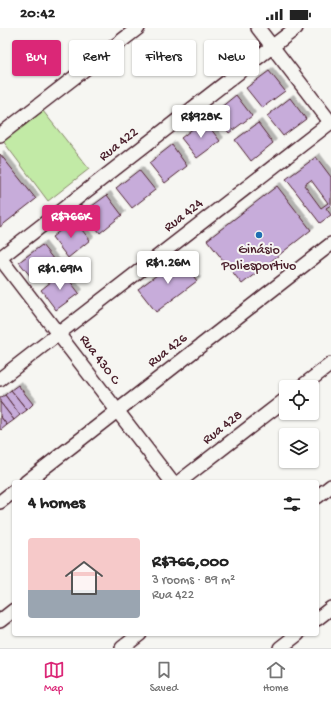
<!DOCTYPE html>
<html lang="en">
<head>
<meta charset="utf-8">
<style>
  body { margin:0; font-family:"Gochi Hand",sans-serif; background:#f6f6f6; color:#222; height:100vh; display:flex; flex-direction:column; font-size:15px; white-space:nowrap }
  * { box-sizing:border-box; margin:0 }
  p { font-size:13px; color:#767676 }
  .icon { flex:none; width:22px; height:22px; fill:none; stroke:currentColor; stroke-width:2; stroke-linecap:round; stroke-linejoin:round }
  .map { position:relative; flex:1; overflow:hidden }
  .details { position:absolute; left:12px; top:452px; width:307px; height:156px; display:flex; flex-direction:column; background:#fff; border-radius:4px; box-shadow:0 1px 3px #0004 }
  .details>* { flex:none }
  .banner { position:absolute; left:12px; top:12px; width:307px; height:36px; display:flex; gap:8px }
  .controls { position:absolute; left:279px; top:352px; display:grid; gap:8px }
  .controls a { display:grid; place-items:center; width:40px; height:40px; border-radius:4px; background:#fff; box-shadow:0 1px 3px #0004; font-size:20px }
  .price { position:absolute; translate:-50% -34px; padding:0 9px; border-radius:4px; background:#fff; color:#222; font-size:13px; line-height:26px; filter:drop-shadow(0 1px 2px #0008) }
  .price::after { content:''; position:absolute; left:50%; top:24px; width:12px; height:9px; margin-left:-6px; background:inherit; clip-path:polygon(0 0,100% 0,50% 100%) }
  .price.on { background:#db2777; color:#fff }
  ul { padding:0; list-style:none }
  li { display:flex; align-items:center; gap:12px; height:100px; padding:0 16px }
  li span { display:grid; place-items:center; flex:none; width:112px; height:80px; border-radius:4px; color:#555 }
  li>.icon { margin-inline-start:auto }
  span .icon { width:48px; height:48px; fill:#fffc; stroke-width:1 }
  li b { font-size:17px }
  h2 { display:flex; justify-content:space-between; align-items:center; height:48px; padding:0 16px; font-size:17px }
  .pill { padding:0 14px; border-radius:4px; background:#fff; box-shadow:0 1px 3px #0004; font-size:14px; line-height:36px }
  .pill.on { background:#db2777; color:#fff }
  .status { display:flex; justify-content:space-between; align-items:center; height:28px; padding:0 20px; background:#fff; direction:ltr }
  .status svg { height:11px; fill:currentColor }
  .menu { display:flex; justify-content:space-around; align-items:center; height:56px; border-top:1px solid #e0e0e0; background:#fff; font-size:11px; color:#767676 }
  .menu a { display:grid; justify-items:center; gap:2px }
  .menu .on { color:#db2777 }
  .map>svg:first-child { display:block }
  .green { fill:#c2eaa6; stroke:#868468 }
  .building { fill:#c7acda; stroke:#4a1f2b; fill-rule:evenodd; filter:url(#shadow) }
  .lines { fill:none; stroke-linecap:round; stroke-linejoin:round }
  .street-casing { stroke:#4a1f2b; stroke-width:16 }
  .street { stroke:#f6f6f2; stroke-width:13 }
  .poi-dot { fill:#1f6fb2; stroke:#f6f6f2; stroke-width:1.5 }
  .labels { text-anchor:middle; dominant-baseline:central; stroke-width:4; stroke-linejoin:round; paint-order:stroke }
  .street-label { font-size:14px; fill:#4a1f2b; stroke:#f6f6f2 }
  .poi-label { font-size:14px; fill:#4a1f2b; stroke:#f6f6f2 }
</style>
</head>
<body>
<div class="status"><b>20:42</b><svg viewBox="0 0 49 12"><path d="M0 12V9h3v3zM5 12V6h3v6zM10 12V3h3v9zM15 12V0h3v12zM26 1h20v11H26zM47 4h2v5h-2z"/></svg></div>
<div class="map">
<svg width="331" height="620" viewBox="0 0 331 620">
  <defs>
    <filter id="shadow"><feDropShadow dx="3.5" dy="-3.5" stdDeviation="0" flood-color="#0004"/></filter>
  </defs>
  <rect width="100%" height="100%" fill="#f6f6f2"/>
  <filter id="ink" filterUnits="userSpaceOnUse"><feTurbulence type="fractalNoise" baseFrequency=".025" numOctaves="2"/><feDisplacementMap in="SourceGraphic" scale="8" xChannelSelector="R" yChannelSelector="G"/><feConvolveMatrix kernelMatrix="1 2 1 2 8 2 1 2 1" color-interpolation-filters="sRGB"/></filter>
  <g filter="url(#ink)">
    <path class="green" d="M43,83L89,141L48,173L3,113Z"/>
    <g class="building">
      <path d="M269,43L285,63L262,80L246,60Z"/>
      <path d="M236,67L252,88L229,105L214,85Z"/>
      <path d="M290,70L306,91L283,108L267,88Z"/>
      <path d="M204,92L220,113L197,130L181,110Z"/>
      <path d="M258,95L273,115L251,133L235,112Z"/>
      <path d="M172,117L187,138L165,155L149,135Z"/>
      <path d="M0,126L36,171L0,199Z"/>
      <path d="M316,129L331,149V177L326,180L331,187L320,195L286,151ZM311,152L328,175L321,180L304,157Z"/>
      <path d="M139,142L155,162L132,180L116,160Z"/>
      <path d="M277,158L311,202L242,256L207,212Z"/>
      <path d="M107,167L122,187L100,205L84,184Z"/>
      <path d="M74,192L90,212L68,230L52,209Z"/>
      <path d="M42,217L58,237L35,254L19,234Z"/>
      <path d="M180,230L197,253L156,284L138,261Z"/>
      <path d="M63,244L79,265L56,282L41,262Z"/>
      <path d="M18,357L33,376L27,382L11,362Z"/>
      <path d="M11,362L27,382L20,387L5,367Z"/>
      <path d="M5,367L20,387L14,392L0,374V370Z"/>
      <path d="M0,374L14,392L7,397L0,388Z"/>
      <path d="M0,388L7,397L1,402L0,401Z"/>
    </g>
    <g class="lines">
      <defs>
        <g id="street">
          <path d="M258,0L331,95"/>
          <path d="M0,107L138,0"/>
          <path d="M0,230L296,0"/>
          <path d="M0,230L172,454"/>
          <path d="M0,351L331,94"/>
          <path d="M301,359L331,336"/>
          <path d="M26,454L331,216"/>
          <path d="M179,454L286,371"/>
          <path d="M317,469L331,458"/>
          <path d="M0,474L14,463"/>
          <path d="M317,591L331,580"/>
          <path d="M0,593L14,582"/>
          <path d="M122,620L140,606"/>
          <path d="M280,620L298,606"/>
        </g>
      </defs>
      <use href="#street" class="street-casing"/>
      <use href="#street" class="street"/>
    </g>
  </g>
  <circle class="poi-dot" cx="259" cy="207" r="4"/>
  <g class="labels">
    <g class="street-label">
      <text transform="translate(119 117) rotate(-38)">Rua 422</text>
      <text transform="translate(184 188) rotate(-38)">Rua 424</text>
      <text transform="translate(168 323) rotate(-38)">Rua 426</text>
      <text transform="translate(99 332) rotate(53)">Rua 430 C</text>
      <text transform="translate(223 400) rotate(-38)">Rua 428</text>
    </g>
    <g class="poi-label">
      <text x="259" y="222">Ginásio<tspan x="259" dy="16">Poliesportivo</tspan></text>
    </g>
  </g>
</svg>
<div class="controls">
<a><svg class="icon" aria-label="locate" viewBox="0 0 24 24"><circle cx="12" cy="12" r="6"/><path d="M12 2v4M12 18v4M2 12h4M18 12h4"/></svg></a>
<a><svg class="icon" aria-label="layers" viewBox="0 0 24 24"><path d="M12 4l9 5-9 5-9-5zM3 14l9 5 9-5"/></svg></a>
</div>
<b class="price" style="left:201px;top:111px">R$928K</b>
<b class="price on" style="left:71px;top:211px">R$766K</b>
<b class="price" style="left:168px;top:257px">R$1.26M</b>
<b class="price" style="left:60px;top:263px">R$1.69M</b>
<div class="banner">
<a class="pill on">Buy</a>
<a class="pill">Rent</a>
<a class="pill">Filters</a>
<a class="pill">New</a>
</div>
<section class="details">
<h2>4 homes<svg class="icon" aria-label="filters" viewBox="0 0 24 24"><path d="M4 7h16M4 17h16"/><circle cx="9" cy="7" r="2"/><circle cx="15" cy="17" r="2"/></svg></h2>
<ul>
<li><span style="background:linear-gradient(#f6c9c9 65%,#9aa5b1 0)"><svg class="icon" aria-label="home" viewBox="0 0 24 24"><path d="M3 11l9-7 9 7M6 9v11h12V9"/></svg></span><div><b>R$766,000</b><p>3 rooms · 89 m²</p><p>Rua 422</p></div></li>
</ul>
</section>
</div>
<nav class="menu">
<a class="on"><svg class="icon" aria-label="map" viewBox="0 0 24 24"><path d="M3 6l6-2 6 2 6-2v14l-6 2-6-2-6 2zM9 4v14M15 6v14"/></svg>Map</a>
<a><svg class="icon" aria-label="saved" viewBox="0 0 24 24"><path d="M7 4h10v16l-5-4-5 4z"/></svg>Saved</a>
<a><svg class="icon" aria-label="home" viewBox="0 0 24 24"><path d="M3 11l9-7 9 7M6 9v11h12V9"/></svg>Home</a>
</nav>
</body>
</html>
